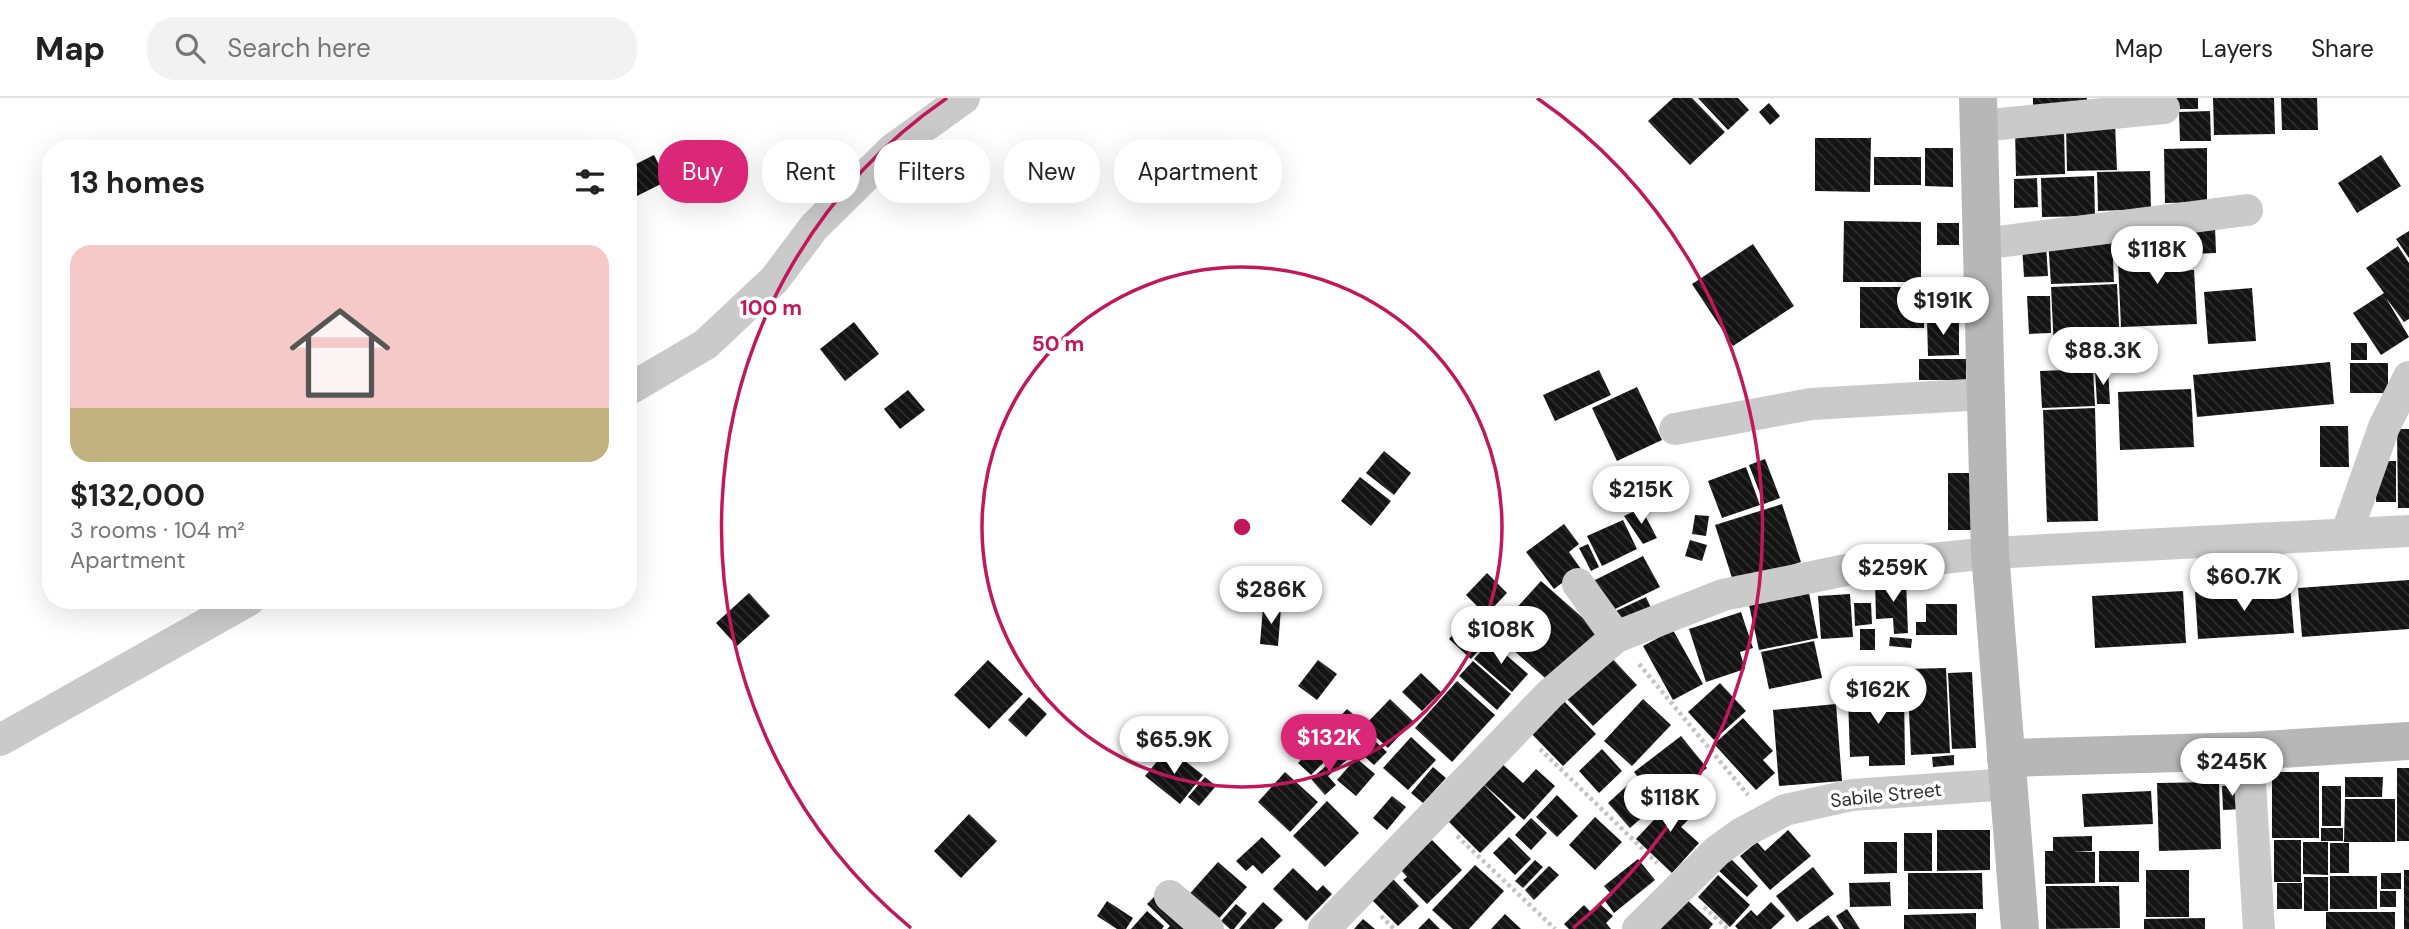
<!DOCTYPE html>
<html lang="en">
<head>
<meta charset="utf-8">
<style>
  body { margin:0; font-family:"DM Sans",sans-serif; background:#f2f2f2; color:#222; height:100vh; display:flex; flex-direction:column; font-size:26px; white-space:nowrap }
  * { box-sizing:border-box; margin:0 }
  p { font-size:23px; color:#767676 }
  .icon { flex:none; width:38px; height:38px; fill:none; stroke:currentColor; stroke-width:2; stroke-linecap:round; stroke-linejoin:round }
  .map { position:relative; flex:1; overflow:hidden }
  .side { position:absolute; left:42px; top:42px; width:595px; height:469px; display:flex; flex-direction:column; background:#fff; border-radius:28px; box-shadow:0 7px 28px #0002 }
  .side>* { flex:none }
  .hud { position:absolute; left:658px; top:42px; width:665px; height:63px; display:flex; gap:14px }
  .price { position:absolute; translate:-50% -60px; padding:0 16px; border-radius:24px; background:#fff; color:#222; font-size:23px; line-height:46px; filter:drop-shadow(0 2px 4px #0008) }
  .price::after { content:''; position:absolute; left:50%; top:42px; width:21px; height:16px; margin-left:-10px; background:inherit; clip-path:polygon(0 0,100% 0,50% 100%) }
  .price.current { background:#db2777; color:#fff }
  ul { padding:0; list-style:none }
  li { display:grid; align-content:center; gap:14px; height:371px; padding:0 28px }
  li span { display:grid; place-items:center; height:217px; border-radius:21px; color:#555 }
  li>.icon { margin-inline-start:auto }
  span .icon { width:126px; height:126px; fill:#fffc; stroke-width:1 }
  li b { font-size:30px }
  h2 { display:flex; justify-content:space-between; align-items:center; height:84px; padding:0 28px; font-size:30px }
  .chip { padding:0 24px; border-radius:28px; background:#fff; box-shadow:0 7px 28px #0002; font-size:24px; line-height:63px }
  .chip.current { background:#db2777; color:#fff }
  header { display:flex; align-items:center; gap:42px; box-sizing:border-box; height:98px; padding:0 35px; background:#fff; border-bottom:2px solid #e0e0e0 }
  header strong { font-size:33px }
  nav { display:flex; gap:38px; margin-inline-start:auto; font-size:24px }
  .search { width:490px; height:63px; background:#f2f2f2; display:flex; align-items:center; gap:18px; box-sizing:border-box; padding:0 24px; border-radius:28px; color:#767676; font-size:26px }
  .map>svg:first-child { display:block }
  .building { fill:url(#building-back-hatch) }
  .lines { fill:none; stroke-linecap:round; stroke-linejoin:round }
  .path { stroke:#c4c4c4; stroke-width:4.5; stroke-dasharray:3.5 3.5; stroke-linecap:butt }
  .street { stroke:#cacaca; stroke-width:32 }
  .secondary { stroke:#b7b7b7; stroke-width:38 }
  .ring { fill:none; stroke:#c2185b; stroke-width:3.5 }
  .labels { text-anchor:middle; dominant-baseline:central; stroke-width:7; stroke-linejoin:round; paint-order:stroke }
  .street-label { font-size:19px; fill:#2d2d2d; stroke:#fff }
  .centre { fill:#c2185b; stroke:#fff; stroke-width:3.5 }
  .ring-label { font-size:21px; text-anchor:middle; font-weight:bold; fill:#c2185b; stroke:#fff; stroke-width:7; stroke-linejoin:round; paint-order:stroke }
</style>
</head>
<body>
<header>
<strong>Map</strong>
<div class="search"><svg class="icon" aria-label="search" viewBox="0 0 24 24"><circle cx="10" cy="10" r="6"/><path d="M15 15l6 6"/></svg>Search here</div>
<nav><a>Map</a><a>Layers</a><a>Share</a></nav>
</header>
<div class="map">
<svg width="2409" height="831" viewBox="0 0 2409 831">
  <defs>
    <pattern id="building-back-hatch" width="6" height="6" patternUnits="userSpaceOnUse" patternTransform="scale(1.75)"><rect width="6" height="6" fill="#141414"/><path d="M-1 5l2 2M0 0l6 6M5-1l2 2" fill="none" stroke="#2e2e2e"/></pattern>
  </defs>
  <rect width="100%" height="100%" fill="#fff"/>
  <g class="building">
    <path d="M1673,0H1692L1725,34L1690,67L1648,23Z"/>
    <path d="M1698,0H1738L1749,12L1728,32Z"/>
    <rect x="2033" y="0" width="54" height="14"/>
    <rect x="2175" y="0" width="23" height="11"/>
    <path d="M2213,0H2274L2275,36L2214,37Z"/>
    <path d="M2281,0H2317L2318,32H2282Z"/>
    <path d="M1769,5L1780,18L1770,27L1759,14Z"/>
    <path d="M2210,13L2211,43H2180L2179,14Z"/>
    <path d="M2115,26L2117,72L2067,73L2066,27Z"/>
    <path d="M2064,29L2065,76L2016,78L2015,30Z"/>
    <path d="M1815,40H1871L1870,94L1815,93Z"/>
    <path d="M1925,50H1953V89L1925,88Z"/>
    <path d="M2207,50V104L2165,105L2164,51Z"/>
    <path d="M654,57L667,83L637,98L628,81V70Z"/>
    <path d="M2381,57L2401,88L2357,115L2338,85Z"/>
    <rect x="1874" y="59" width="47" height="28"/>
    <path d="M2150,73L2151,111L2098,113L2097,74Z"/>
    <path d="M2094,78L2095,118L2042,119L2041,80Z"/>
    <path d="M2037,80L2038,109L2014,110V81Z"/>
    <path d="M1844,123L1921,124V184H1843Z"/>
    <rect x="1937" y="125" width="22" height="22"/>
    <path d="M2177,127L2179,169L2152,170V174L2194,172L2197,226L2121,229L2118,163L2153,162L2151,128Z"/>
    <path d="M2215,128L2216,155L2190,156L2188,129Z"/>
    <path d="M2150,133L2151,160L2115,162L2113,135Z"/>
    <path d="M2409,133V160L2396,141Z"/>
    <path d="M2112,139L2114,184L2051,186L2048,142Z"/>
    <path d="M1753,146L1794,208L1733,248L1692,186Z"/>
    <path d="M2046,147L2048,178L2024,179L2022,148Z"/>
    <path d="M2398,148L2409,165V221L2404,224L2386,200L2409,239L2381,257L2353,215L2384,195L2366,170Z"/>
    <rect x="1928" y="181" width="32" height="37"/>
    <path d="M2117,186L2120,248L2054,251L2051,189Z"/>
    <rect x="1860" y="189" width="64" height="41"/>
    <path d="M2252,190L2256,243L2208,246L2204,194Z"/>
    <path d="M2027,198H2050L2051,235L2029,236Z"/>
    <path d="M1959,220V257L1928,258L1927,221Z"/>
    <path d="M854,224L879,256L845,283L820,251Z"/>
    <rect x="2351" y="245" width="16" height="17"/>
    <rect x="1919" y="261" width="47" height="21"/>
    <path d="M2330,264L2334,306L2197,319L2193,277Z"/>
    <rect x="2350" y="265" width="38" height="30"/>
    <path d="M2093,271L2095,308L2042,310L2040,273Z"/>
    <path d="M2108,271L2110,306H2097L2095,272Z"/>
    <path d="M1599,272L1611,297L1555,323L1543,297Z"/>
    <path d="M1637,289L1662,342L1617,363L1592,310Z"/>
    <path d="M2191,291L2194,349L2120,352L2118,294Z"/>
    <path d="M908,292L925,312L900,331L884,311Z"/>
    <path d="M2095,310L2098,423L2047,424L2043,312Z"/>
    <path d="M2320,328H2348L2349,369H2320Z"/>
    <path d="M2397,331H2409V410H2398Z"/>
    <path d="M1384,353L1411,375L1394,397L1366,375Z"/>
    <path d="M1765,361L1780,400L1764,406L1749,367Z"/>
    <rect x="2376" y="363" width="20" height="41"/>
    <path d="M1746,369L1760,407L1722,420L1708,383Z"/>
    <rect x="1948" y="375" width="33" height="57"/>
    <path d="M1360,379L1391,403L1371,428L1341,403Z"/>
    <path d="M1782,406L1801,464L1734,486L1715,427Z"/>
    <path d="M1641,410L1657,440L1643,446L1624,418Z"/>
    <path d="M1695,417L1709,418L1706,438L1692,436Z"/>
    <path d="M1623,422L1637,451L1602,468L1587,438Z"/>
    <path d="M1564,426L1579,446L1569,454L1581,471L1554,491L1526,454Z"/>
    <path d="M1690,442L1707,447L1702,463L1685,458Z"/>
    <path d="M1588,446L1599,469L1591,473L1579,450Z"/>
    <path d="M1643,458L1660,489L1609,514L1593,483Z"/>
    <path d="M1487,475L1507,495L1486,517L1466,497Z"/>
    <path d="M2409,482V531L2302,539L2298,490Z"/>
    <path d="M1541,483L1600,535L1553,587L1494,535Z"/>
    <path d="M1875,483H1906L1908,535L1894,536L1893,520L1876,521Z"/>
    <path d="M2290,488L2294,535L2198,541L2195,494Z"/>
    <path d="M2183,493L2186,545L2095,550L2092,498Z"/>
    <path d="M749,495L770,518L737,548L716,525Z"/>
    <path d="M1809,495L1818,540L1759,552L1749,507Z"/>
    <path d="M1850,496L1853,539L1821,541L1818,498Z"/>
    <path d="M1646,499L1652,512L1622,526L1616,513Z"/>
    <path d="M1854,505H1871L1872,526L1855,528Z"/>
    <path d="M1926,506H1957V537H1916V524H1926Z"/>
    <path d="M1263,509L1281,510L1278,548L1260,546Z"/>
    <path d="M1741,514L1753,550L1740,554L1745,571L1706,584L1689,531Z"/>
    <path d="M1469,518L1491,539L1471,561L1449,541Z"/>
    <rect x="1860" y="531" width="15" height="21"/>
    <path d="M1673,532L1703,586L1673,602L1643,548Z"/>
    <path d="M1890,539L1912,541L1911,550L1889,548Z"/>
    <path d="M1490,543L1528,576L1512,594L1474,561Z"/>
    <path d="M1814,543L1822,580L1769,591L1761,554Z"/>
    <path d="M1608,556L1637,587L1593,628L1564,598Z"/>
    <path d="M988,562L1023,596L989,631L954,597Z"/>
    <path d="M1318,562L1337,576L1317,602L1298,588Z"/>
    <path d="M1473,563L1511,596L1497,612L1459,578Z"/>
    <path d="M1946,570L1950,655L1911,657L1907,571Z"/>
    <path d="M1972,574L1976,650L1952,651L1948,575Z"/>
    <path d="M1421,575L1441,594L1422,613L1402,594Z"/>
    <path d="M1457,583L1495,617L1452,664L1415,630Z"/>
    <path d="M1720,585L1746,613L1714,642L1688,614Z"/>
    <path d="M1870,586H1889V590H1904L1905,667L1869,668V658L1850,659L1848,600L1870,599Z"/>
    <path d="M1029,599L1047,616L1026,639L1008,622Z"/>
    <path d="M1561,600L1596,636L1563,668L1528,632Z"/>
    <path d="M1390,601L1413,623L1388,650L1364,628Z"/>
    <path d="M1643,601L1671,627L1632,668L1604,643Z"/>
    <path d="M1836,606L1842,683L1779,688L1773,612Z"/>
    <path d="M1347,611L1360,622L1344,639L1331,628Z"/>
    <path d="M1743,620L1773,653L1763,662L1775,675L1756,692L1714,646Z"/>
    <path d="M1328,635L1341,647L1311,677L1298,665Z"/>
    <path d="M1367,636L1387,654L1374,667L1355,650Z"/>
    <path d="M1681,638L1707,670L1660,707L1634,674Z"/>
    <path d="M1411,639L1436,662L1408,692L1383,670Z"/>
    <path d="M1168,650L1203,677L1180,706L1145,678Z"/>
    <path d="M1602,651L1622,673L1599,695L1579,673Z"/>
    <path d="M1342,654L1348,661L1328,678L1336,687L1325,697L1311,681Z"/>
    <path d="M1954,657V667L1933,669L1932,659Z"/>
    <path d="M1356,660L1375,676L1356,698L1337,682Z"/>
    <path d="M1499,663L1523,685L1536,671L1555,688L1524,722L1481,684Z"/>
    <path d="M1433,669L1446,680L1423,705L1411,695Z"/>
    <rect x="2397" y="670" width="12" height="73"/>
    <path d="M1285,674L1318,704L1290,734L1258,704Z"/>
    <rect x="2272" y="674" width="47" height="66"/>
    <path d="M1205,679L1216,688L1199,708L1188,699Z"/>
    <path d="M2345,679H2383L2382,699H2345Z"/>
    <path d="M1631,684L1654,709L1630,730L1608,705Z"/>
    <path d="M2219,684L2221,751L2159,753L2157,685Z"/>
    <path d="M1484,687L1516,719L1480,755L1448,723Z"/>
    <path d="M2242,687L2243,711L2223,712L2222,688Z"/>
    <rect x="2322" y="688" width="19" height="40"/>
    <path d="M2151,693L2153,726L2084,729L2082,696Z"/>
    <path d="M1679,695L1698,712L1681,729L1699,745L1672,775L1636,741Z"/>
    <path d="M1557,697L1578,718L1557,739L1536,719Z"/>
    <path d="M1392,698L1406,709L1387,732L1373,720Z"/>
    <path d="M2345,701H2395V744H2344Z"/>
    <path d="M1327,703L1359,735L1325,769L1293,738Z"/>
    <path d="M969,716L997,743L961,780L934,753Z"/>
    <path d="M1595,719L1622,744L1595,772L1569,747Z"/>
    <path d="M1531,720L1547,735L1531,752L1515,737Z"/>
    <rect x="2321" y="730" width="22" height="13"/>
    <path d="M1788,732L1811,758L1770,792L1740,758L1757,744L1765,753Z"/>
    <path d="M1937,732H1990V772L1937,773Z"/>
    <rect x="1904" y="735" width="28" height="38"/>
    <path d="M2092,738V753L2073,754H2095V785L2045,786V753H2053V739Z"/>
    <path d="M1262,739L1281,758L1262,776L1253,767L1246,773L1236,763Z"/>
    <path d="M1509,739L1531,761L1515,777L1493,755Z"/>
    <path d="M1432,742L1462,772L1427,806L1403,782L1407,779L1401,772Z"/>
    <rect x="2274" y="742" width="27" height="42"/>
    <path d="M1864,744H1897V775L1864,776Z"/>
    <path d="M2303,744H2328V777L2303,776Z"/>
    <rect x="2330" y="745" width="19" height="30"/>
    <rect x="2099" y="753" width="40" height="31"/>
    <path d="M1730,760L1758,788L1747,799L1718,772Z"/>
    <path d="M1638,761L1655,782L1614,815L1605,803L1612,797L1604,788Z"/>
    <path d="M1535,762L1543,769L1523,790L1515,783Z"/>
    <path d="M1218,764L1247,789L1214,826L1185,801Z"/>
    <path d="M1475,767L1504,793L1469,831H1453L1432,812Z"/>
    <path d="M1549,768L1559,777L1534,802L1525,792Z"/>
    <path d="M1813,769L1834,796L1797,824L1776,798Z"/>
    <path d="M1293,770L1317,793L1323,787L1332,796L1306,823L1273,791Z"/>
    <rect x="2146" y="772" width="43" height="47"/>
    <rect x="2404" y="772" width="5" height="59"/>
    <path d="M1908,775H1982L1983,811H1908Z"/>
    <rect x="2381" y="775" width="20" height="16"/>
    <path d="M1718,777L1750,807L1730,829L1698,799Z"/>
    <rect x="2330" y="778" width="47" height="33"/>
    <rect x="2304" y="779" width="24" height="34"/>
    <path d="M1392,780L1419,808L1398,828L1370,800Z"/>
    <path d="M1890,784L1891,808L1850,809L1849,785Z"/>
    <rect x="2277" y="785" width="25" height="26"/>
    <path d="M2046,788H2119L2120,830L2046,831Z"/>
    <path d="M1161,792L1192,831H1167L1170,828L1147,806Z"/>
    <rect x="2380" y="793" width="16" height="16"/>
    <path d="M1683,798L1713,826L1709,831H1652Z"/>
    <path d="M1107,803L1133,820L1126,831H1117L1097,818Z"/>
    <path d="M1263,804L1283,822L1274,831H1239Z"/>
    <path d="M1771,804L1785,818L1771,831H1738L1735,828L1751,812L1757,818Z"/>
    <path d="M1236,806L1247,815L1234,831H1230L1221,823Z"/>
    <path d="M1600,806L1613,818L1606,825L1611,831H1569L1564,826L1584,807L1591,814Z"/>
    <path d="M1847,811L1860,831H1844L1836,818Z"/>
    <path d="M1147,813L1164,828L1162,831H1131Z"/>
    <rect x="2326" y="814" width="69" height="17"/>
    <path d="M1976,815V831H1904V817Z"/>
    <path d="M1505,816L1521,831H1491Z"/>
    <path d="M1828,817L1839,831H1808Z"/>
    <path d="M1429,820L1440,831H1418Z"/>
    <path d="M2205,820V831H2144V821Z"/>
    <path d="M1363,821L1375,831H1354Z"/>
  </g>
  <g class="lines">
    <g class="path">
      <path d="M1639,566L1748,697"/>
      <path d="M1540,651L1657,765"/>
      <path d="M1457,738L1555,831"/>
      <path d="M1704,809L1728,831"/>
      <path d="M1381,818L1394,831"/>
    </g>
    <g class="street">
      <path d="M1979,28L2164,10"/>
      <path d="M1982,146L2247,112"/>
      <path d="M628,292L706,246L775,181L814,129L893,51L964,0"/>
      <path d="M1675,331L1811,306L1986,296"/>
      <path d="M2347,434L2384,329L2409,279"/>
      <path d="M1578,486L1616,539"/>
      <path d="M0,642L249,502"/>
      <path d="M2248,653L2259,831"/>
      <path d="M1170,798L1208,831"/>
      <path d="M1324,831L1550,596L1616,539L1723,497L1866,468L1990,455L2409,433"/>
      <path d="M1638,831L1717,753L1742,735L1785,712L1852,697L2010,686"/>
    </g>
    <g class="secondary">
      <path d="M1978,0L1990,455L2020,831"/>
      <path d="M2006,660L2248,653L2409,643"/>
    </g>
  </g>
  <g class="ring">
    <circle cx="1242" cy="429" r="260"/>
    <path d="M911 830A520 520 0 0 1 947 0M1537 0A520 520 0 0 1 1573 830"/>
  </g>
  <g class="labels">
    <g class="street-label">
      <text transform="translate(1886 697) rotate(-6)">Sabile Street</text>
    </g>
  </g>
  <circle cx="1242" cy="429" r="10" class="centre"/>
  <g class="ring-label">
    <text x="771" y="217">100 m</text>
    <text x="1058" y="253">50 m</text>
  </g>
</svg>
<b class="price" style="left:2157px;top:188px">$118K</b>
<b class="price" style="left:1943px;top:239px">$191K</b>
<b class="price" style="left:2103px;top:289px">$88.3K</b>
<b class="price" style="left:1641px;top:428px">$215K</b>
<b class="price" style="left:1893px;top:506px">$259K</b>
<b class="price" style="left:2244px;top:515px">$60.7K</b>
<b class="price" style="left:1271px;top:528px">$286K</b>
<b class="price" style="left:1501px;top:568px">$108K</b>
<b class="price" style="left:1878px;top:628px">$162K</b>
<b class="price current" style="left:1329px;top:676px">$132K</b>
<b class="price" style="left:1174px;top:678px">$65.9K</b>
<b class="price" style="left:2232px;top:700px">$245K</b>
<b class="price" style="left:1670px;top:736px">$118K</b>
<div class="hud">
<a class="chip current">Buy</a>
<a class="chip">Rent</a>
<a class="chip">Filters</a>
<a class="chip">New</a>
<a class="chip">Apartment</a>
</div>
<section class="side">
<h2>13 homes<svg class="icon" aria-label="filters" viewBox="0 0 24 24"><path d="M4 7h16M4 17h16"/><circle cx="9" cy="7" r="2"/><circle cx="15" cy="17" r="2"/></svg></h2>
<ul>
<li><span style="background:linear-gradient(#f6c9c9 75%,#c2b280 0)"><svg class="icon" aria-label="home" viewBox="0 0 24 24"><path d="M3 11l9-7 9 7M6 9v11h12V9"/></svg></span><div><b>$132,000</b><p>3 rooms · 104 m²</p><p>Apartment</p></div></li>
</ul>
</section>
</div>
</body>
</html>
